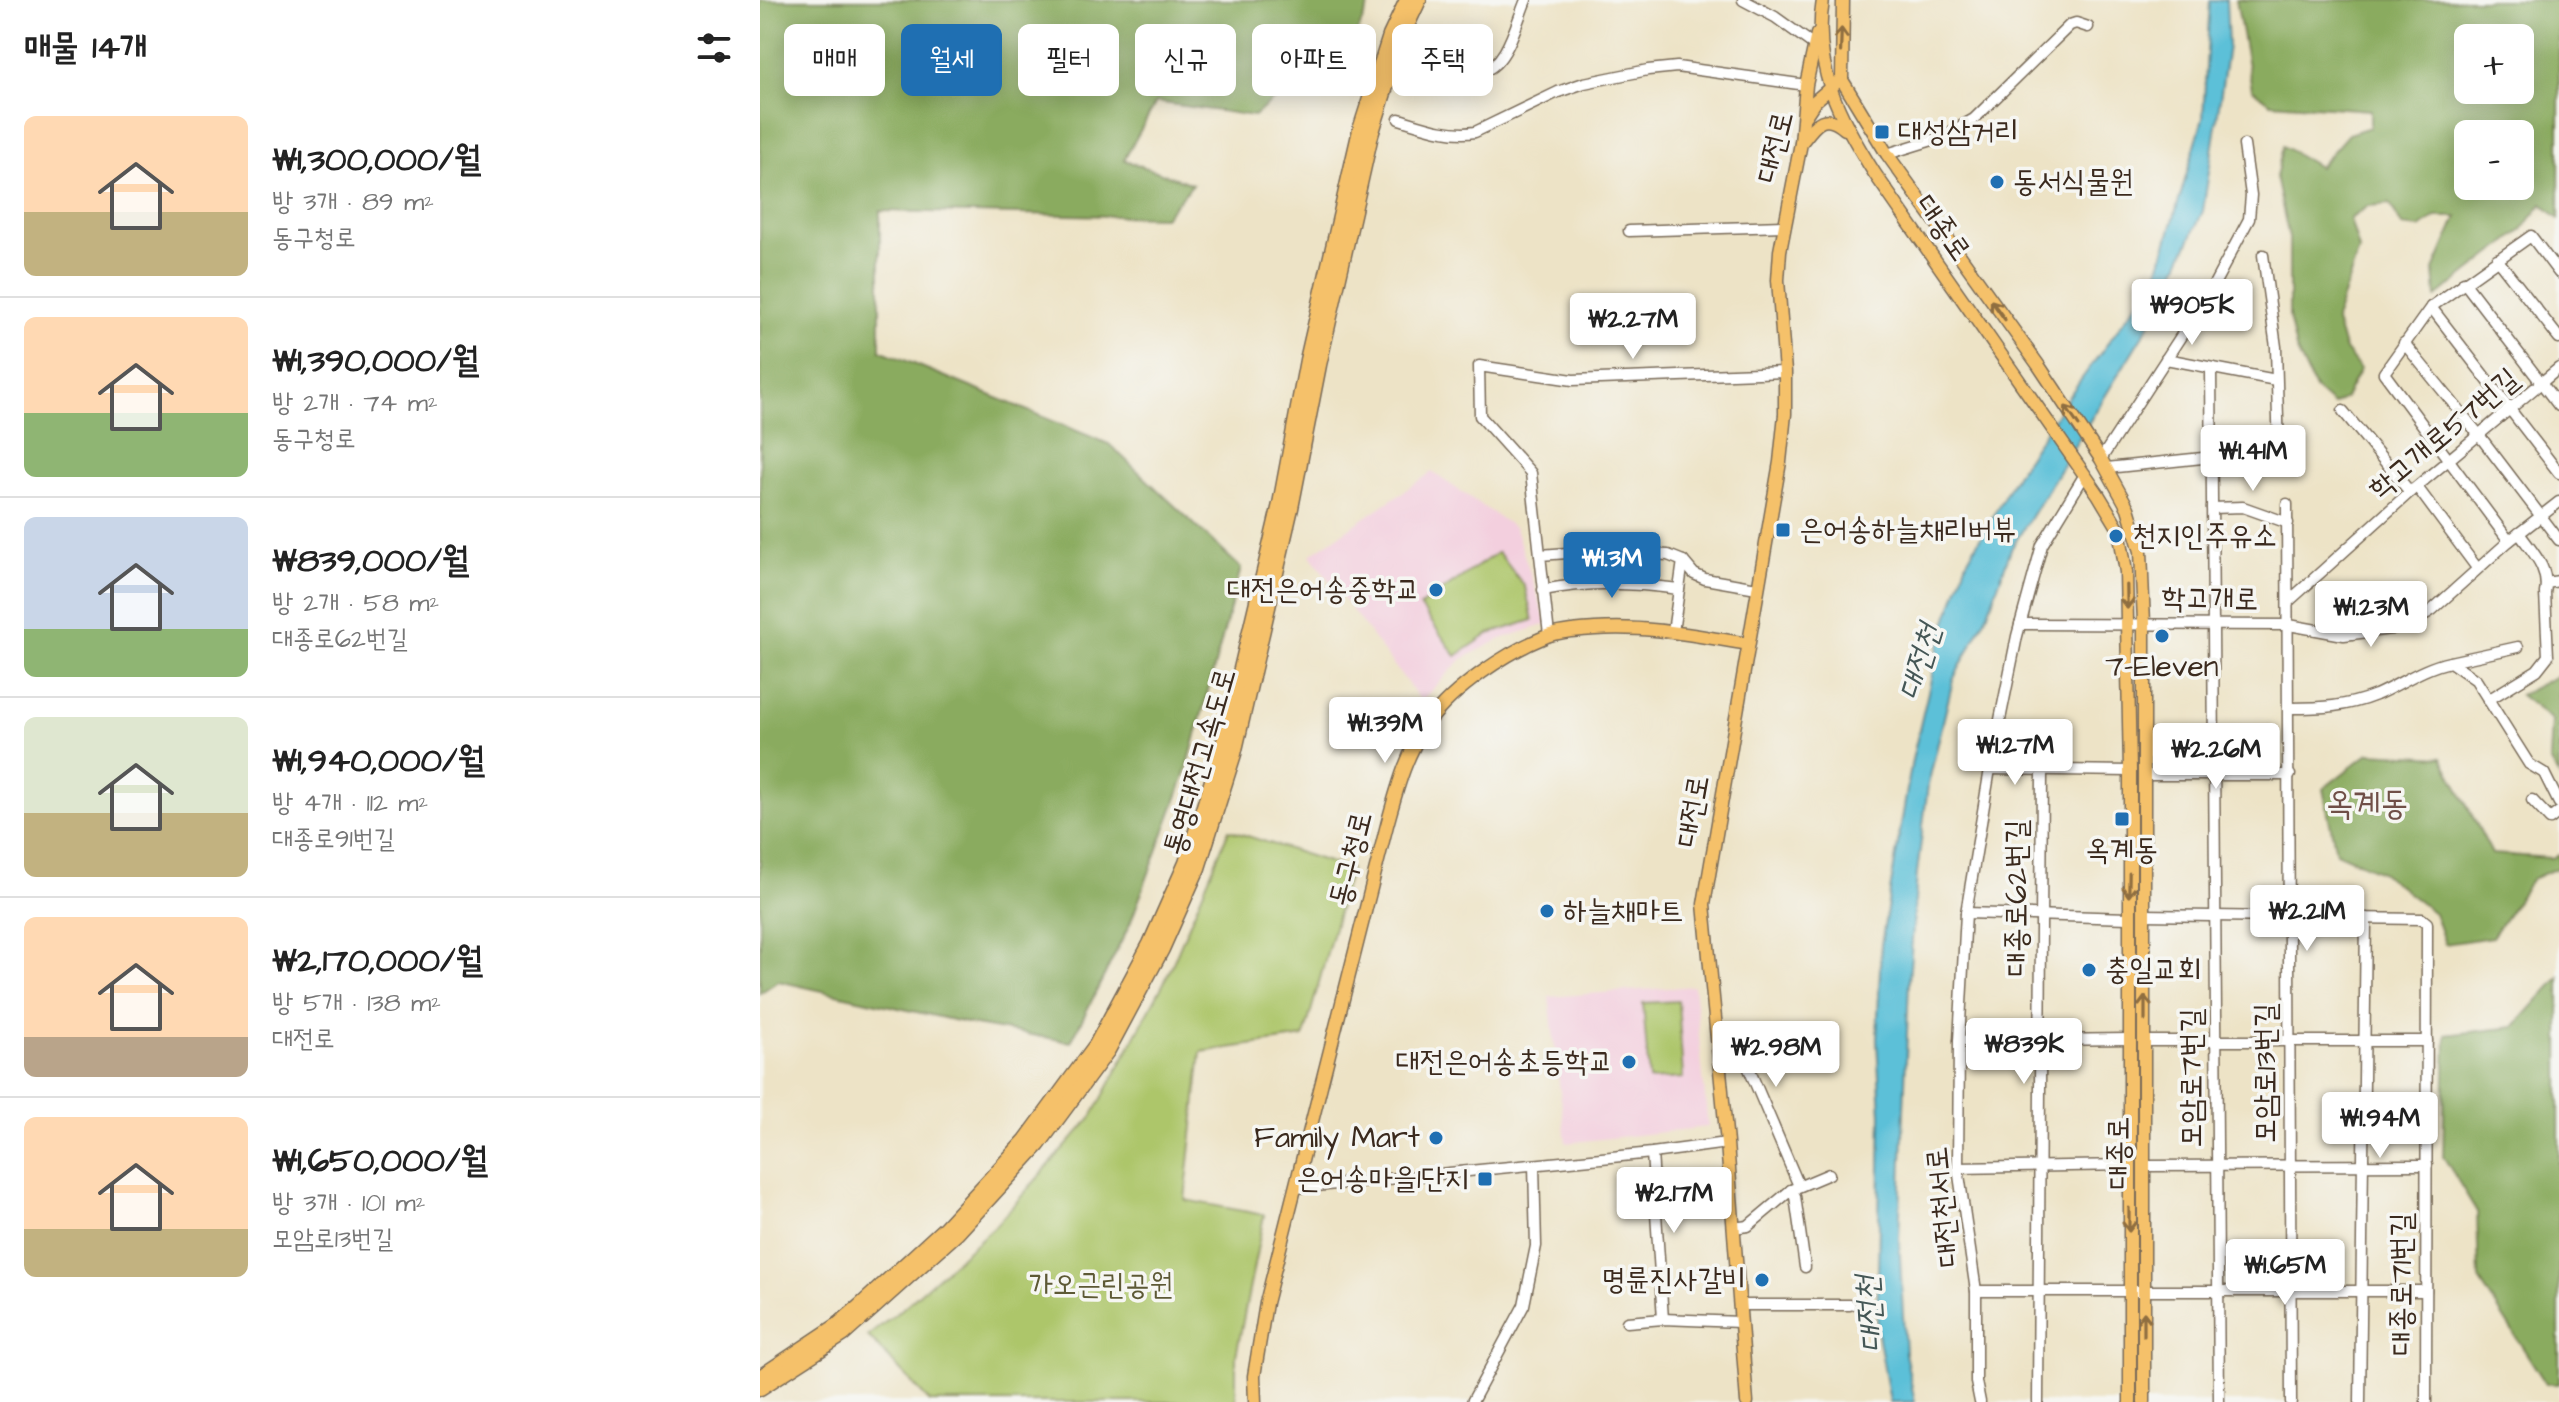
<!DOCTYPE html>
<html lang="ko">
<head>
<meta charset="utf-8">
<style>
  body { margin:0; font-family:"Architects Daughter","Poor Story",sans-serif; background:#f2f2f2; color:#222; height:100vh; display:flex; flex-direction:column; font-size:30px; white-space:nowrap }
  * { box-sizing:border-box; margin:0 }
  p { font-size:26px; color:#767676 }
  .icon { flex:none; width:44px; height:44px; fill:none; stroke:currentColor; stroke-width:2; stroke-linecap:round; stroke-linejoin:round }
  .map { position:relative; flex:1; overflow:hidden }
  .sheet { display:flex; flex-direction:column; background:#fff; width:760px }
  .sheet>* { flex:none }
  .hud { position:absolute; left:24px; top:24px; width:760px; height:72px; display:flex; gap:16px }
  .controls { position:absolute; left:1694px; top:24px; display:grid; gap:16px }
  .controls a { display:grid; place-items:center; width:80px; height:80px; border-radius:12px; background:#fff; box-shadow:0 4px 20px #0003; font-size:40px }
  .price { position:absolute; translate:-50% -68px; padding:0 18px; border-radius:8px; background:#fff; color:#222; font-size:26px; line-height:52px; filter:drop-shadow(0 2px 4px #0008) }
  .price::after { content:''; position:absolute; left:50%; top:48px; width:24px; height:18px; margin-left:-12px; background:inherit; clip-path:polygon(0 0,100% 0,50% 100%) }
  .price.current { background:#1f6fb2; color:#fff }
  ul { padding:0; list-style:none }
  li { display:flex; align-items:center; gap:24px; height:200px; padding:0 24px }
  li+li { border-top:2px solid #e0e0e0 }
  li span { display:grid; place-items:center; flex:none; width:224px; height:160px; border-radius:12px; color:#555 }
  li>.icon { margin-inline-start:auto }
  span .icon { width:96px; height:96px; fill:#fffc; stroke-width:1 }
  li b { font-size:34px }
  h2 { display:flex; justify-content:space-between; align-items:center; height:96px; padding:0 24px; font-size:34px }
  .pill { padding:0 28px; border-radius:12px; background:#fff; box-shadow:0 4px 20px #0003; font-size:28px; line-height:72px }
  .pill.current { background:#1f6fb2; color:#fff }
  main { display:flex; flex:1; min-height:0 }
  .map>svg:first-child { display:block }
  .built { fill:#f3cfde }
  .green { fill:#adc66b; stroke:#747844; stroke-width:2 }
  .forest { fill:#8aab5f; stroke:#626a3e; stroke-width:2; fill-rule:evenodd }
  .water { fill:#5bc0d8; stroke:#4b757b; stroke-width:2 }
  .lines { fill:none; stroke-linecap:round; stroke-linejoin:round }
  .minor-casing { stroke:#796b59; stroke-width:13 }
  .major-casing { stroke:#796b59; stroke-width:15 }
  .highway-casing { stroke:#796b59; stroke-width:17 }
  .minor { stroke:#fff; stroke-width:10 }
  .major { stroke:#f5c16b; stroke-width:12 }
  .highway { stroke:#f5c16b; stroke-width:14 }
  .oneway { stroke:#8f6e41 }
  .poi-dot { fill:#1f6fb2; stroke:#f6f6f2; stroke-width:3 }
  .labels { text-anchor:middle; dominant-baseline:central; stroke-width:7; stroke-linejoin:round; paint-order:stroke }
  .poi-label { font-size:30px; fill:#3b2a1e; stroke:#f6f6f2; text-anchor:start }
  .street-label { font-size:30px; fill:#3b2a1e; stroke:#f6f6f2 }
  .park-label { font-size:30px; fill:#5d5935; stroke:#f6f6f2 }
  .water-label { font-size:32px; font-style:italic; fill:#455756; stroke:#f6f6f2 }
  .quarter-label { font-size:34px; fill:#704f47; stroke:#f6f6f2 }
</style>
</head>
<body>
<main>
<section class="sheet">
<h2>매물 14개<svg class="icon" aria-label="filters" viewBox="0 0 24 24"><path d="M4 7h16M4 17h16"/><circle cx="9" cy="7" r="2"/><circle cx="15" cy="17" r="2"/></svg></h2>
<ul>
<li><span style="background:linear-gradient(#ffd9b3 60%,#c2b280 0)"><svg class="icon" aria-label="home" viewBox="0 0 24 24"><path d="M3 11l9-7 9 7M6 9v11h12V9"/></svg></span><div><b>₩1,300,000/월</b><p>방 3개 · 89 m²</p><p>동구청로</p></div></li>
<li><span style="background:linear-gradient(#ffd9b3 60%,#8fb573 0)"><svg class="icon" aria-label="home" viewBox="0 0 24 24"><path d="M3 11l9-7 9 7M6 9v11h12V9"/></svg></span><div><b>₩1,390,000/월</b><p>방 2개 · 74 m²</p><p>동구청로</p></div></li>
<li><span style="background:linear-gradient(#c9d6e8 70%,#8fb573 0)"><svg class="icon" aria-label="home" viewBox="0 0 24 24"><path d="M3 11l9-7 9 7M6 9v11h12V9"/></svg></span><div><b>₩839,000/월</b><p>방 2개 · 58 m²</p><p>대종로62번길</p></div></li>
<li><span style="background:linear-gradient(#dfe7d0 60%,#c2b280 0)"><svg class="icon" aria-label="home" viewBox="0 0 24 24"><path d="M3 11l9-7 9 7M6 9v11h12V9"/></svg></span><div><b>₩1,940,000/월</b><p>방 4개 · 112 m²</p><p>대종로91번길</p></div></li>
<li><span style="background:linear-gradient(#ffd9b3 75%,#b9a48a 0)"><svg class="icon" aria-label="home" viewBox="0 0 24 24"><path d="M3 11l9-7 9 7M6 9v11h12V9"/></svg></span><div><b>₩2,170,000/월</b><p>방 5개 · 138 m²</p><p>대전로</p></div></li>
<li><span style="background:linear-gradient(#ffd9b3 70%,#c2b280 0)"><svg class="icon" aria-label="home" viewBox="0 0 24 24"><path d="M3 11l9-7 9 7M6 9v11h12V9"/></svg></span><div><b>₩1,650,000/월</b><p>방 3개 · 101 m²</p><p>모암로13번길</p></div></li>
</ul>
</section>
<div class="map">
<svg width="1799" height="1402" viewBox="0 0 1799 1402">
  <rect width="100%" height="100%" fill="#f6f6f2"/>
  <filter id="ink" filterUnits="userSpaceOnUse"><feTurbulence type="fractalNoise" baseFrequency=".0125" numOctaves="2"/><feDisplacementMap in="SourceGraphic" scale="16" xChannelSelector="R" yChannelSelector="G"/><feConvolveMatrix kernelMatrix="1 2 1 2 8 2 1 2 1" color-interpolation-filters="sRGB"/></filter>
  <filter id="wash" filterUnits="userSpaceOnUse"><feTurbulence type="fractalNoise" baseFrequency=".006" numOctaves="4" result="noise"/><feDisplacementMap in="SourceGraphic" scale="32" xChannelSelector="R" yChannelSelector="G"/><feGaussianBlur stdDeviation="1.8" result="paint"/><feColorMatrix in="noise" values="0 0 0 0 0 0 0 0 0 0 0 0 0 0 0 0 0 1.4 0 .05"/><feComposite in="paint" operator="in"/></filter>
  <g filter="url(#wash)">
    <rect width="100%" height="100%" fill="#ede3c6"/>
    <g class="built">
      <path d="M672,472L755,528L787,624L741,639L702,659L661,701L550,555Z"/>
      <path d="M934,986L948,1127L806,1143L789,997Z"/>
    </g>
    <g class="green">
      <path d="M738,552L765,587L773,620L729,634L696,656L660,606Z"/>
      <path d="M469,830L590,869L544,1037L441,1052L425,1200L504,1215L476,1356V1402H170L108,1336L142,1309L235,1226L332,1117L407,977Z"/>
      <path d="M918,1001L923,1078L889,1080L883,1003Z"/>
    </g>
    <g class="forest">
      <path d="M0,0H611L598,31L494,116L396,102L364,160L433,184L404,217L120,211V350L349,444L481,568L425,776L370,924L311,1042L215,1025L18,981L0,993Z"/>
      <path d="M1476,0H1799V219L1782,204L1760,232L1676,297L1674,270L1697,217H1675L1660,228L1642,226L1630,204L1608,206L1590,219L1599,250L1575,319L1585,350L1600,369L1585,398L1573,405L1555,389L1536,349L1529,317V238L1516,177L1523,146L1559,167L1588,134L1610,127V110L1511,103L1492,89ZM1760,38V90H1708V38ZM1760,134V186H1708V134Z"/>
      <path d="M1799,675V776L1790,760L1792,720L1760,695Z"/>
      <path d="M1609,753L1682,757L1732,854L1792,858L1799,854V867L1772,879L1732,937L1685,944L1674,913L1621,872L1576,852L1563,789Z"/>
      <path d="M1799,977V1384H1786L1719,1279L1717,1212L1683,1156L1686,1035L1754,1027Z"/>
    </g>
    <path class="water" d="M1450,0H1466L1468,46L1443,211L1395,315L1251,549L1228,613L1193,680L1168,785L1157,873L1149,981L1139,1238L1145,1353L1155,1402H1130L1117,1328L1121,1115L1117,1040L1121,945L1152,760L1179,645L1207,561L1259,470L1309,396L1397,276L1443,118Z"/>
  </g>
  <g filter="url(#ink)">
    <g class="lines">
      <defs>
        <g id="minor">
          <path d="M983,0L1015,17L1054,45"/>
          <path d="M720,72C747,67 756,23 766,0"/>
          <path d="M639,119C663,126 689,136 715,132L798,92L824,83L888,70L917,67L1046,85"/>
          <path d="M1127,154L1182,137L1214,119L1310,25L1316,23L1328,27"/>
          <path d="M869,231L1023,226"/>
          <path d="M1737,259L1799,338"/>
          <path d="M1704,282L1799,406"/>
          <path d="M1671,307L1799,473"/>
          <path d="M1644,343L1719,435L1799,540"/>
          <path d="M1406,359L1516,380"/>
          <path d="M1451,369L1459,1402"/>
          <path d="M1583,411L1650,492"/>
          <path d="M1341,459L1451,290L1489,219L1491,195L1484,145"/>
          <path d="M1347,468L1452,457L1519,455L1516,347L1503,255"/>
          <path d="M1657,487L1717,568"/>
          <path d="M1527,504L1531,1402"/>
          <path d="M1452,508L1483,507L1528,523"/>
          <path d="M1749,541L1624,373L1671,307L1771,236L1799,273"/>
          <path d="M780,555L771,473L720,416L719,366L813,380L1025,372"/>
          <path d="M1786,583L1799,581"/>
          <path d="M783,590C830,581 873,583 919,589"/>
          <path d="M1529,601L1650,492L1799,368"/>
          <path d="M1260,624L1529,625L1584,635L1631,629L1653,622L1672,610L1749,541L1799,502"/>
          <path d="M913,632L923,561"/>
          <path d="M789,635L780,555L835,551L908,555L923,561L934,574L945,579L997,588"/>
          <path d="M1690,662L1758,647"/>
          <path d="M1728,700L1777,670L1788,656L1785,593C1790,568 1772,552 1759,533"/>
          <path d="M1530,708C1561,708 1586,707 1616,695C1641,684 1662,668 1690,662L1716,680L1769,764L1784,773L1799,803"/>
          <path d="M1230,769L1370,771"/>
          <path d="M1383,775H1530"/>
          <path d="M1772,800L1790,819L1799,812"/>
          <path d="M1206,913L1369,918"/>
          <path d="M1384,915L1662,919L1667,923L1666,1402"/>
          <path d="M1199,1041L1369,1039"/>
          <path d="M1385,1041H1667"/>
          <path d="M957,1044L978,1043L1039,1186"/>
          <path d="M892,1153L903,1319"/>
          <path d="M1385,1166L1667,1165"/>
          <path d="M1198,1168L1369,1165"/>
          <path d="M536,1188L892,1153L967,1143"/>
          <path d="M1031,1190L1035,1196L1045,1267"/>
          <path d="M973,1228L988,1226L1031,1190L1069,1174"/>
          <path d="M1216,1291H1666"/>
          <path d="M979,1305H1090"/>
          <path d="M867,1322L903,1319L980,1322"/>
          <path d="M712,1402L764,1305L776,1246L774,1165"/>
          <path d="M1220,1402L1216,1382V1291L1198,1168L1199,1041L1206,913L1230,769L1257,636L1282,545L1324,476"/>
          <path d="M1278,1402L1282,771"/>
          <path d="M1600,1402L1606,918"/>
        </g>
        <g id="major">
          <path d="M1063,0C1052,67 1080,119 1115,174L1338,494L1359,529L1366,572L1370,771V1402"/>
          <path d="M1083,0L1082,80L1127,154L1279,366L1341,459L1368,508L1381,551L1384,623V1402"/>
          <path d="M1045,116L1055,101L1076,83"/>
          <path d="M1041,143C1055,125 1063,110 1085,129"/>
          <path d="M495,1402L494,1376L506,1303L627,825C637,789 646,753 668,723C693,688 747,652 787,636C800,631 820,630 835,629C886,625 938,636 988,644"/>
          <path d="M987,1402L967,1143L944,904L1020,462L1025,414V372L1018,280L1020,251L1041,143L1046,85L1057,34"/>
        </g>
        <g id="highway">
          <path d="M0,1377L78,1325L99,1307L185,1228L266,1140L336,1045L390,944L426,863L462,749L520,504L547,360L600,130L630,36L647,0"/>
          <path d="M0,1388L84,1334L197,1233L278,1145L348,1050L402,949L438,868L474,754L531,508L559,365L611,135L641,38L659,0"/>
        </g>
      </defs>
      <use href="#minor" class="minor-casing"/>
      <use href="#major" class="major-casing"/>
      <use href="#highway" class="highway-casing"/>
      <use href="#minor" class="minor"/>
      <use href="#major" class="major"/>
      <use href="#highway" class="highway"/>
    </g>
    <defs><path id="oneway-shaft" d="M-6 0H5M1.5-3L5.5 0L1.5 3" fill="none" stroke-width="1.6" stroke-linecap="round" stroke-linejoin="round" transform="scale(2)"/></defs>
    <g class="oneway">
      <use href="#oneway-shaft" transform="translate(1081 40) rotate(-88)"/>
      <use href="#oneway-shaft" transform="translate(1238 310) rotate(-126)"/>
      <use href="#oneway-shaft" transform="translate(1312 416) rotate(-125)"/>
      <use href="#oneway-shaft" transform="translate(1367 597) rotate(89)"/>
      <use href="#oneway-shaft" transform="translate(1369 885) rotate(91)"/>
      <use href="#oneway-shaft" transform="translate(1385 1008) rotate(-90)"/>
      <use href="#oneway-shaft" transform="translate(1369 1220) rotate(90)"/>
      <use href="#oneway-shaft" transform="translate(1384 1324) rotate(-90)"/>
    </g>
  </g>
  <g class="poi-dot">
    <rect x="1114" y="124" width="16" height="16" rx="4"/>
    <circle cx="1237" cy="182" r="8"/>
    <rect x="1015" y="522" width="16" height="16" rx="4"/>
    <circle cx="1356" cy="536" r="8"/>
    <circle cx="676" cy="590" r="8"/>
    <circle cx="1402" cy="636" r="8"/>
    <rect x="1354" y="811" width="16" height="16" rx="4"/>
    <circle cx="787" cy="911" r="8"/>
    <circle cx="1329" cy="970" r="8"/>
    <circle cx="869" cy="1062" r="8"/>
    <circle cx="676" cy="1138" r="8"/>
    <rect x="717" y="1171" width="16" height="16" rx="4"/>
    <circle cx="1002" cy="1280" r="8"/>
  </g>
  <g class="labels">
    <g class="poi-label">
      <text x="1138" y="132">대성삼거리</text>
      <text x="1253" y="182">동서식물원</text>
      <text x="1039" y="530">은어송하늘채리버뷰</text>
      <text x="1372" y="536">천지인주유소</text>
      <text x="660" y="590" text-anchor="end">대전은어송중학교</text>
      <text x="1402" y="667" text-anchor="middle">7-Eleven</text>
      <text x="1362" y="850" text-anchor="middle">옥계동</text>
      <text x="803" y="911">하늘채마트</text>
      <text x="1345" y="970">충일교회</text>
      <text x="853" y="1062" text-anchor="end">대전은어송초등학교</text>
      <text x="660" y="1138" text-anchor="end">Family Mart</text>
      <text x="709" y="1179" text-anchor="end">은어송마을1단지</text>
      <text x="986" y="1280" text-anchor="end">명륜진사갈비</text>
    </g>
    <g class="street-label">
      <text transform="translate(1015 147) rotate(-76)">대전로</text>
      <text transform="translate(1183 228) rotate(55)">대종로</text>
      <text transform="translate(1684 434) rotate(-40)">학고개로57번길</text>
      <text transform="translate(1450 599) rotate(1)">학고개로</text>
      <text transform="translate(440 762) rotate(-74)">통영대전고속도로</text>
      <text transform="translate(933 811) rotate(-80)">대전로</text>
      <text transform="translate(591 859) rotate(-76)">동구청로</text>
      <text transform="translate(1257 898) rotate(-90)">대종로62번길</text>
      <text transform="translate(1506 1073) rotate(-90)">모암로13번길</text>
      <text transform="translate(1432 1078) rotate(-90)">모암로7번길</text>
      <text transform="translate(1359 1153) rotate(-90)">대종로</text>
      <text transform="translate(1183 1207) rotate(-96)">대전천서로</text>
      <text transform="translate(1642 1284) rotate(-90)">대종로71번길</text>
    </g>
    <g class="park-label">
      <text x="341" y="1285">가오근린공원</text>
    </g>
    <g class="water-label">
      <text transform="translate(1160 662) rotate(-73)">대전천</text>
      <text transform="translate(1110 1314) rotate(-94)">대전천</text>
    </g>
    <g class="quarter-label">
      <text x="1607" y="804">옥계동</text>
    </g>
  </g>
</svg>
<div class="controls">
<a>+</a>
<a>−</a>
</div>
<b class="price" style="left:1432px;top:347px">₩905K</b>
<b class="price" style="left:873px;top:361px">₩2.27M</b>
<b class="price" style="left:1493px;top:493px">₩1.41M</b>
<b class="price current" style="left:852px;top:600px">₩1.3M</b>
<b class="price" style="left:1611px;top:649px">₩1.23M</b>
<b class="price" style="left:625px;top:765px">₩1.39M</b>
<b class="price" style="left:1255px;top:787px">₩1.27M</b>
<b class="price" style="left:1456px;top:791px">₩2.26M</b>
<b class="price" style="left:1547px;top:953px">₩2.21M</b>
<b class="price" style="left:1264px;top:1086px">₩839K</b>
<b class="price" style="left:1016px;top:1089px">₩2.98M</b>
<b class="price" style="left:1620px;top:1160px">₩1.94M</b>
<b class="price" style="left:914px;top:1235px">₩2.17M</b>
<b class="price" style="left:1525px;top:1307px">₩1.65M</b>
<div class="hud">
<a class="pill">매매</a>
<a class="pill current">월세</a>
<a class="pill">필터</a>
<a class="pill">신규</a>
<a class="pill">아파트</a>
<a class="pill">주택</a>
</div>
</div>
</main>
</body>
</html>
